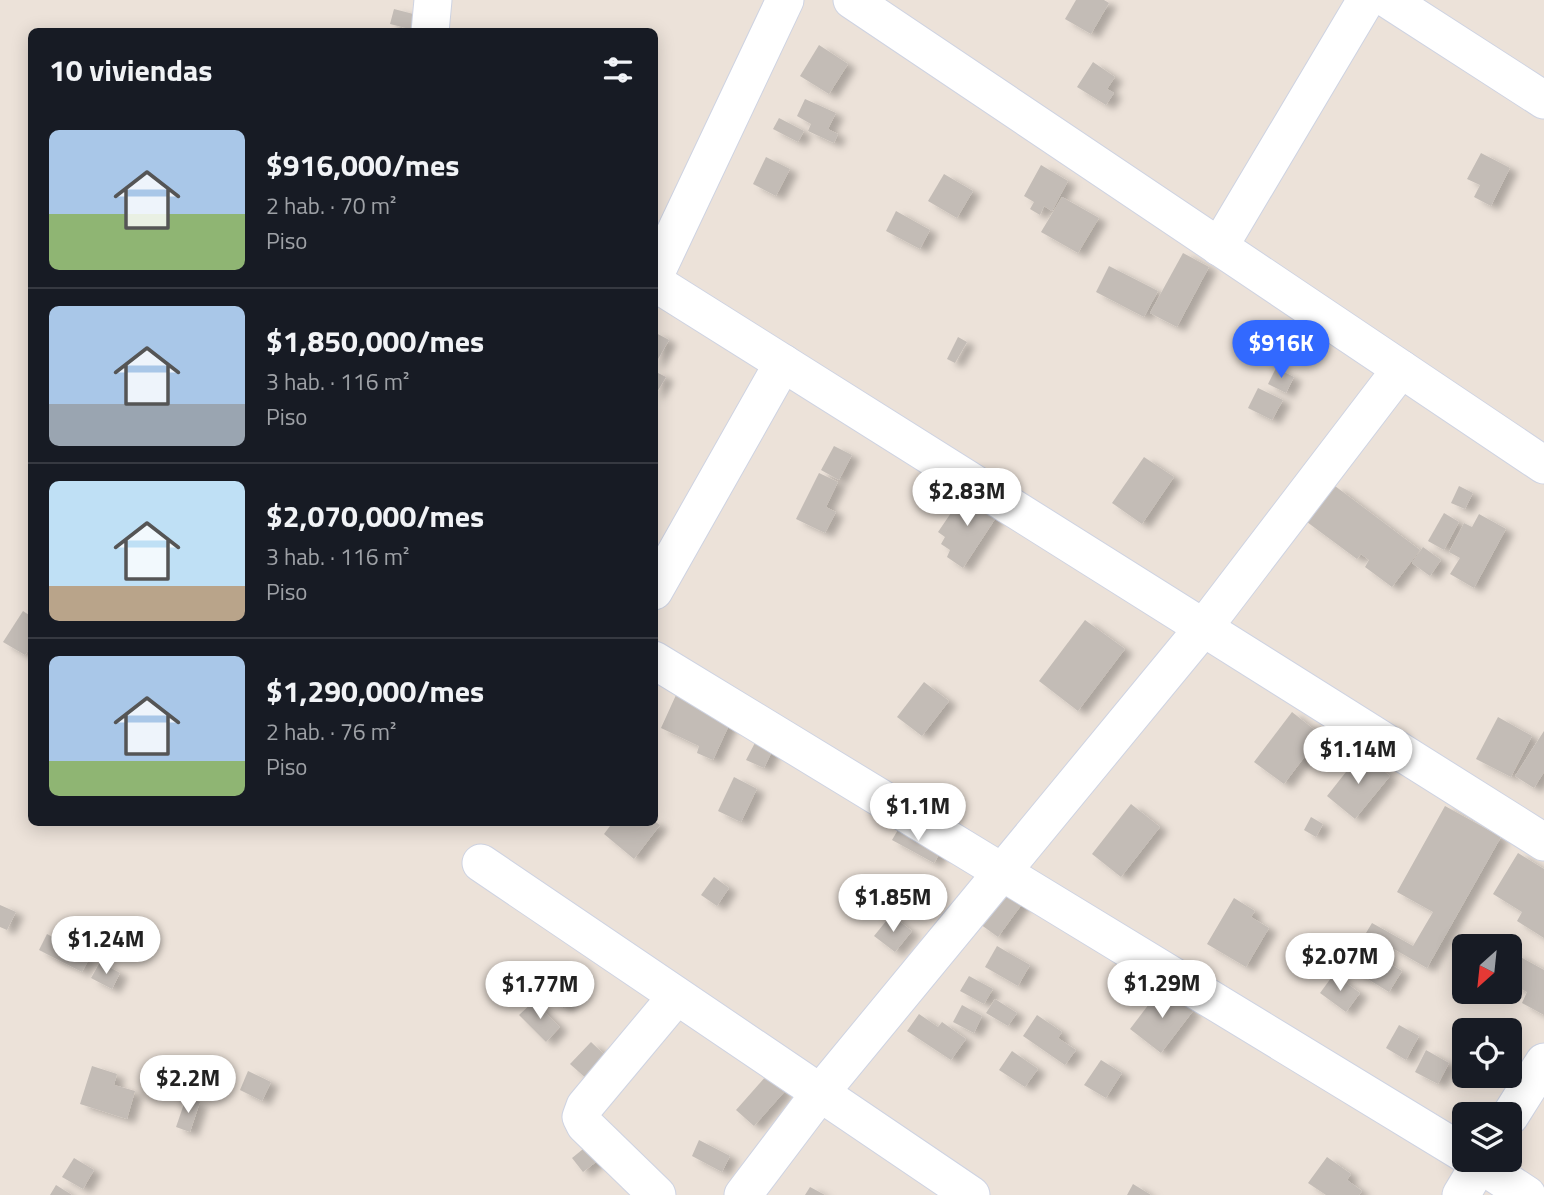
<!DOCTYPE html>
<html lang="es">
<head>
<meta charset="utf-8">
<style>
  body { margin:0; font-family:"Titillium Web",sans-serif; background:#242831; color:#f1f3f6; height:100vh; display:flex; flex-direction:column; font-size:26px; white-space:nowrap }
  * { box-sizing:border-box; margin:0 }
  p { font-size:23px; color:#9ea1a6 }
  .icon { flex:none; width:38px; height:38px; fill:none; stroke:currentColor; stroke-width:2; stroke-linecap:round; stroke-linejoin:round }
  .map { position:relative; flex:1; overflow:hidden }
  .sheet { position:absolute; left:28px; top:28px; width:630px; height:798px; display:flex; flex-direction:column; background:#171b24; border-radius:10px; box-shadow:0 4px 18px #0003 }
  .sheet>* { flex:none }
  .needle { width:46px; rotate:207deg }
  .buttons { position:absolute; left:1452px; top:934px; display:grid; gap:14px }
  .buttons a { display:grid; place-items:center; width:70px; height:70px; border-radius:10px; background:#171b24; box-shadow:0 4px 18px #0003; font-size:35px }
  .price { position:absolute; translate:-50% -60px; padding:0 16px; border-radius:24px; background:#fff; color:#222; font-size:23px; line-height:46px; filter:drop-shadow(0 2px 4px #0008) }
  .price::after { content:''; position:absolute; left:50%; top:42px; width:21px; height:16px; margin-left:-10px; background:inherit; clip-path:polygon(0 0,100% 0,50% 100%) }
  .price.on { background:#3269ff; color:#fff }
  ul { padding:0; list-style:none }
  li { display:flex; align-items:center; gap:21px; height:175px; padding:0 21px }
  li+li { border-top:2px solid #363941 }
  li span { display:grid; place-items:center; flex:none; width:196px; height:140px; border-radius:10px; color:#555 }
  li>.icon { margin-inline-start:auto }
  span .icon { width:84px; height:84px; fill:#fffc; stroke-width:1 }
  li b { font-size:30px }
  h2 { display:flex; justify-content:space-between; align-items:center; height:84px; padding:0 21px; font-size:30px }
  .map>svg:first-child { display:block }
  .building { fill:#c3bcb6; filter:url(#shadow) }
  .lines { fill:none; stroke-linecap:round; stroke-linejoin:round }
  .minor-casing { stroke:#ced3e2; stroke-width:39 }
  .minor { stroke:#fff; stroke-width:37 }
</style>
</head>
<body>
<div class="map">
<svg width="1544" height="1195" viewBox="0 0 1544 1195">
  <defs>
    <filter id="shadow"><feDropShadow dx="8" dy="4.5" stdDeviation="3.5" flood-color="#0004"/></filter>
  </defs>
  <rect width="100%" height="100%" fill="#ece2d9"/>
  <g class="building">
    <path d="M1076,0H1104L1109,3L1091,34L1065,19Z"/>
    <path d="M394,9L417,15L414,30L390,24Z"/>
    <path d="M819,45L848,64L829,94L800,76Z"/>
    <path d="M1093,62L1115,77L1107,89L1114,93L1106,105L1077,87Z"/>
    <path d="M805,99L836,113L828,129L838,134L834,143L808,131L811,124L797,116Z"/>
    <path d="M779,118L804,131L798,142L773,129Z"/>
    <path d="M1481,153L1510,168L1491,206L1474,197L1480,185L1467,179Z"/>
    <path d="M766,157L790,169L776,196L753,184Z"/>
    <path d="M1041,165L1068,181L1052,211L1044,206L1040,215L1030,209L1034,202L1024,196Z"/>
    <path d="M944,174L973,191L957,218L928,201Z"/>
    <path d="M1062,197L1099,218L1078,253L1041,232Z"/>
    <path d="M896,211L930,230L920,249L886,231Z"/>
    <path d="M1183,253L1209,267L1177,327L1150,313Z"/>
    <path d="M1109,266L1158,291L1144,317L1096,292Z"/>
    <path d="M654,332L669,340L654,366Z"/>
    <path d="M958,337L967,342L955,363L947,359Z"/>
    <path d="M1276,368L1294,377L1286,393L1268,384Z"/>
    <path d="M654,371L666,377L654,397Z"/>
    <path d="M1258,388L1283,400L1272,420L1248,408Z"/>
    <path d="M834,446L852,455L839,480L821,470Z"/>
    <path d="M1144,457L1174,477L1142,524L1112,503Z"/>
    <path d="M819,473L838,482L826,507L836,512L825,533L796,519Z"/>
    <path d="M1335,486L1420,550L1392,587L1365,567L1369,560L1361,554L1357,559L1307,522Z"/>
    <path d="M1459,486L1473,493L1465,509L1451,503Z"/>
    <path d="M966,491L999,513L963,568L947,557L950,550L941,544L945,537L938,532Z"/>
    <path d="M1444,513L1459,522L1444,550L1428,541Z"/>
    <path d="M1479,514L1506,529L1474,588L1450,574L1460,558L1449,552L1464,523L1472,527Z"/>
    <path d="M1423,547L1441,560L1430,576L1412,563Z"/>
    <path d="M23,611L32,617V645L25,655L3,642Z"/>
    <path d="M1085,620L1125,649L1078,711L1039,681Z"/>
    <path d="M924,682L949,701L922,736L897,717Z"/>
    <path d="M681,684L736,710L713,760L697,753L699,746L661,728Z"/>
    <path d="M1292,712L1321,735L1284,784L1254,762Z"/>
    <path d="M1498,717L1532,736L1511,777L1476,759Z"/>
    <path d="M1544,731V772L1534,788L1515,776Z"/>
    <path d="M758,737L775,745L764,768L746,760Z"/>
    <path d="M1361,753L1390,776L1355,819L1327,796Z"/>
    <path d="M734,777L757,789L741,822L718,811Z"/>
    <path d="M1131,804L1160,827L1121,877L1092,854Z"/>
    <path d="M1445,806L1501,837L1427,968L1366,933L1372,923L1413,946L1433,912L1397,892Z"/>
    <path d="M1311,817L1323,824L1316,837L1304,830Z"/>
    <path d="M654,821L660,825L634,859L604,834L613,822Z"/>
    <path d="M902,823L944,846L934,863L892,840Z"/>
    <path d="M1518,853L1544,869V938L1517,921L1522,912L1493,894Z"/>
    <path d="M714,877L729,888L717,906L701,895Z"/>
    <path d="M1008,887L1025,900L998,937L980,924Z"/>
    <path d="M1234,898L1255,911L1251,917L1269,928L1246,967L1207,944Z"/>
    <path d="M0,905L16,912L7,930L0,927Z"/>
    <path d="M891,915L912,931L895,952L874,936Z"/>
    <path d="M47,934L90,957L82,972L39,950Z"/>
    <path d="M1362,937L1389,954L1385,961L1402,971L1389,992L1345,965Z"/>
    <path d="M997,946L1030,965L1018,986L985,967Z"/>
    <path d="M1515,954L1544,970V1015L1522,1003L1527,992L1510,983V963Z"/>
    <path d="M100,962L120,973L112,989L91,978Z"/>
    <path d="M560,973L580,989L564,1008L545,992Z"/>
    <path d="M1334,974L1360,993L1346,1012L1320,993Z"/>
    <path d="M969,976L993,989L984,1004L960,991Z"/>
    <path d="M1162,987L1193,1011L1161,1053L1130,1029Z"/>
    <path d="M995,999L1017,1013L1008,1026L986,1013Z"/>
    <path d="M534,1001L560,1027L546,1042L519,1015Z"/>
    <path d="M962,1005L982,1016L974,1033L953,1022Z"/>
    <path d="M919,1014L938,1027L942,1022L966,1039L951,1060L907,1031Z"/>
    <path d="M1037,1015L1062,1032L1058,1038L1076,1050L1065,1065L1023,1036Z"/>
    <path d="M1399,1025L1419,1036L1406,1060L1386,1048Z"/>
    <path d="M591,1042L608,1058L588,1080L570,1064Z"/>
    <path d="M1426,1050L1449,1063L1438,1084L1415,1072Z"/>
    <path d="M1012,1051L1038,1069L1025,1087L999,1070Z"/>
    <path d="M1101,1060L1122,1073L1106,1098L1084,1085Z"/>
    <path d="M92,1066L117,1074L114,1085L135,1091L127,1119L80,1104Z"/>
    <path d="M248,1071L271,1082L262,1101L240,1090Z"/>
    <path d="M767,1075L785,1091L754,1126L736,1110Z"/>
    <path d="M186,1098L200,1102L190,1132L176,1127Z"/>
    <path d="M699,1140L730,1156L722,1172L692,1156Z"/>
    <path d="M593,1141L605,1155L583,1172L572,1158Z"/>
    <path d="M1327,1157L1351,1174L1347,1180L1362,1191L1359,1195H1326L1308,1183Z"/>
    <path d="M74,1158L94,1170L83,1189L62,1177Z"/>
    <path d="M1133,1184L1151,1195H1127Z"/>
    <path d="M56,1185L72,1195H50Z"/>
    <path d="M810,1187L825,1195H805Z"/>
  </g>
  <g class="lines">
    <defs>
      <g id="minor">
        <path d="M852,0L1544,465"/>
        <path d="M1389,0L1544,100"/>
        <path d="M430,32L433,0"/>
        <path d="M1219,247L1366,0"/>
        <path d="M654,277L785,0"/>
        <path d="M654,282L1544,842"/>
        <path d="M654,591L783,363"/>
        <path d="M654,660L1465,1154"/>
        <path d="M481,863L971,1195"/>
        <path d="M1510,1116L1544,1062"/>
        <path d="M1474,1160L1527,1195"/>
        <path d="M657,1195L585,1125L581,1117L585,1106L676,997"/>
        <path d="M743,1195L820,1093L1204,627L1401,369"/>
        <path d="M1461,1195L1482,1160"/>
      </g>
    </defs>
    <use href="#minor" class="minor-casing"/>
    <use href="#minor" class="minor"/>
  </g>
</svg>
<div class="buttons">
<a><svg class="needle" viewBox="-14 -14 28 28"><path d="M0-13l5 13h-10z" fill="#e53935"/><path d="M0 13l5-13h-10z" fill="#9ea1a6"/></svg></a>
<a><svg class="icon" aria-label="locate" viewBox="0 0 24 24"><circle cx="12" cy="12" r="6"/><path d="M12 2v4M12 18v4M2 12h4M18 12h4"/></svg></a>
<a><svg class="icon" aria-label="layers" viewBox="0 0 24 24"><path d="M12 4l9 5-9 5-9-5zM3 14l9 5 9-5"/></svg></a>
</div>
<b class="price on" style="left:1281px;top:380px">$916K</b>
<b class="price" style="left:967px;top:528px">$2.83M</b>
<b class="price" style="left:1358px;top:786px">$1.14M</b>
<b class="price" style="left:918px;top:843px">$1.1M</b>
<b class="price" style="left:893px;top:934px">$1.85M</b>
<b class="price" style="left:106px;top:976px">$1.24M</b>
<b class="price" style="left:1340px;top:993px">$2.07M</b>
<b class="price" style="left:1162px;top:1020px">$1.29M</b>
<b class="price" style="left:540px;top:1021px">$1.77M</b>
<b class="price" style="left:188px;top:1115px">$2.2M</b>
<section class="sheet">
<h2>10 viviendas<svg class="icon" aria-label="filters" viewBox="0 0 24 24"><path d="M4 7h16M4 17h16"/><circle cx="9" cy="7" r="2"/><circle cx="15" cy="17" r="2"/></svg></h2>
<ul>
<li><span style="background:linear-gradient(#a9c7e8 60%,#8fb573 0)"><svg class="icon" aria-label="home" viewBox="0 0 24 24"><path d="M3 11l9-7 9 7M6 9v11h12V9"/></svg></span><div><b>$916,000/mes</b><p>2 hab. · 70 m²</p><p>Piso</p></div></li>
<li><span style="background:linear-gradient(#a9c7e8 70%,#9aa5b1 0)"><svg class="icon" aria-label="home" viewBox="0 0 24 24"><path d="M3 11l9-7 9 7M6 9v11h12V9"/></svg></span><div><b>$1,850,000/mes</b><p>3 hab. · 116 m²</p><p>Piso</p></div></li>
<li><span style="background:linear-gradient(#bfe0f5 75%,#b9a48a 0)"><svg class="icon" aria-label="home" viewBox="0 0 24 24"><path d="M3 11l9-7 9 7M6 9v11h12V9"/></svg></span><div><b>$2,070,000/mes</b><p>3 hab. · 116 m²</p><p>Piso</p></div></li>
<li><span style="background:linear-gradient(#a9c7e8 75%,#8fb573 0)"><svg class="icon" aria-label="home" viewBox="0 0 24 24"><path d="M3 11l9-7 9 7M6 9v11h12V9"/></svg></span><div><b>$1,290,000/mes</b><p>2 hab. · 76 m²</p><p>Piso</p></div></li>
</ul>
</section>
</div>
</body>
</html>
